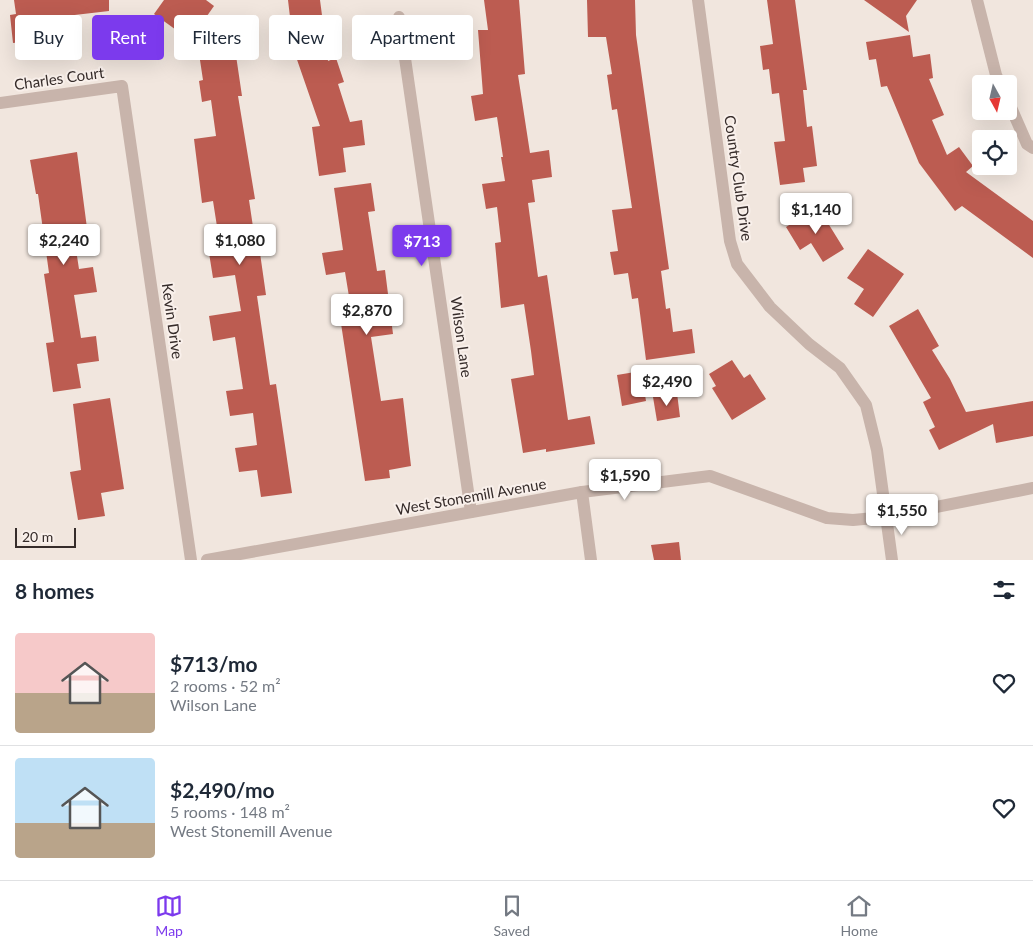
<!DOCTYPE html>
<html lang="en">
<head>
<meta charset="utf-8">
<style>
  body { margin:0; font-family:Lato,sans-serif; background:#f2f2f3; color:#1f2937; height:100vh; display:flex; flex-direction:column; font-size:19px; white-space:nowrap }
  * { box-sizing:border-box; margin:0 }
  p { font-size:16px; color:#747a83 }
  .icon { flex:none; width:28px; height:28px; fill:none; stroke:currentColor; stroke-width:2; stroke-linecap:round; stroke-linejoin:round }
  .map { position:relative; height:560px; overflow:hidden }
  .details { display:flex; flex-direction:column; background:#fff; flex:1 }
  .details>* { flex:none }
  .hud { position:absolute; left:15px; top:15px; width:500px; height:45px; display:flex; gap:10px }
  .needle { width:32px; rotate:172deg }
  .controls { position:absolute; left:972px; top:75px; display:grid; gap:10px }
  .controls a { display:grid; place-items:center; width:45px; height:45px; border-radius:5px; background:#fff; box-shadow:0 5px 20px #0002; font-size:25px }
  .scale { position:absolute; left:15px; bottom:12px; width:61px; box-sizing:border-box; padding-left:5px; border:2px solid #362c2a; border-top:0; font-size:14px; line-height:18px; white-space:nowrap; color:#362c2a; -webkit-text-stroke:4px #f9f0eb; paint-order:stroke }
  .price { position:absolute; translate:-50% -42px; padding:0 11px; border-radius:5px; background:#fff; color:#222; font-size:16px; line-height:32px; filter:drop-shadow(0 1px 2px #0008) }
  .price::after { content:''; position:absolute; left:50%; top:30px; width:15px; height:11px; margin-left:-8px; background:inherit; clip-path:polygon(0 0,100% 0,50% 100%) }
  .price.current { background:#7c3aed; color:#fff }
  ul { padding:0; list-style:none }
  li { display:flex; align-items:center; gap:15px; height:125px; padding:0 15px }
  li+li { border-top:1px solid #e0e1e3 }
  li span { display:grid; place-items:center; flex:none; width:140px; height:100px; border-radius:5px; color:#555 }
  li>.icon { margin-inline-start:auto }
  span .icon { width:60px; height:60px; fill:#fffc; stroke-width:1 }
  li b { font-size:21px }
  h2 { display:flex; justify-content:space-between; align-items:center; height:60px; padding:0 15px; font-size:21px }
  .pill { padding:0 18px; border-radius:5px; background:#fff; box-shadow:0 5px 20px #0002; font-size:18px; line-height:45px }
  .pill.current { background:#7c3aed; color:#fff }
  .tabs { display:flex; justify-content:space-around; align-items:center; height:70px; border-top:1px solid #e0e1e3; background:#fff; font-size:14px; color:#747a83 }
  .tabs a { display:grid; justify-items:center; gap:2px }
  .tabs .current { color:#7c3aed }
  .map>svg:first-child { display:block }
  .building { fill:#bc5c51 }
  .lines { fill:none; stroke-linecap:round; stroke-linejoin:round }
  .minor { stroke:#c8b4ab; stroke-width:12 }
  .labels { text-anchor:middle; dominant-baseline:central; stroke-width:4; stroke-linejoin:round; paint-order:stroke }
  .street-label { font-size:15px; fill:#362c2a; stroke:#f9f0eb }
</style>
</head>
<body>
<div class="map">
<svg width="1033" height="560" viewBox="0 0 1033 560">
  <rect width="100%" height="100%" fill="#f1e6de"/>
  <g class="building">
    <path d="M14,0H109V11L66,16L68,30L39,33L40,40L13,43L10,15L16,14Z"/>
    <path d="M164,0H206L214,6L190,40L154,14Z"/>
    <path d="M288,0H320L328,61L336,58L344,82L338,84L350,122L362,120L365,145L343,148L346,172L319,176L312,127L320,126L294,51Z"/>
    <path d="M484,0H519L525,74L518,75L530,153L549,150L552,177L532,180L535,202L528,203L538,277L547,275L568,420L590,416L595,444L546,452V449L523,453L511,379L534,375L531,351L524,304L501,308L495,243L501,242L497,207L486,209L482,184L505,181L501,157H503L497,117L475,121L471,96L483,94L478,30H488Z"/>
    <path d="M587,0H635L636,35L669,269L661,271L666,309L670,308L673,332L692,329L695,353L646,360L638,298L632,299L628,273L614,275L610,252L618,251L612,210L632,208L617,109L612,110L607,75L612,74L606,37H588Z"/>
    <path d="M767,0H795L807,90H803L807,127L812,126L817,166L803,168L805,182L780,185L774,142L785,141L779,93L772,94L769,69L763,70L760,46L773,44Z"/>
    <path d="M864,0H917L906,16L909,32Z"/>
    <path d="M910,35L913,57L930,54L933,78L929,79L944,115L932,120L947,155L959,147L973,166L966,172L1033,221V258L962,206L955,211L919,163L887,86L881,87L876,59L869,60L866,42Z"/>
    <path d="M234,42L242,96H238L255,199L249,200L256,247L259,246L266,295L257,296L270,385L276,384L292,493L261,497L257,470L239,472L235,448L257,445L253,413L230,416L226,391L243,389L235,337L213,341L209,316L241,311L235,275L213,278L209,253L221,252L213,201L202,203L194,139L216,136L211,100L202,102L199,81L203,80L198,47Z"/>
    <path d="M77,152L87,228L73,230L79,269L93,267L97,292L74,295L81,338L96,336L99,361L77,364L81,388L53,392L46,343L54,342L44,274L49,273L38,194H36L30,160Z"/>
    <path d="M371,183L375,211L368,212L373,245L377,271L385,270L393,334L371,337L381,401L403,398L411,466L389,470L390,478L365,481L340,317L352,315L345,272L326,275L322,253L343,250L334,188Z"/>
    <path d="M818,207L844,249L823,262L811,243L800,250L786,227Z"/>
    <path d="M868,249L904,274L873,317L854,304L864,289L847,278Z"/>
    <path d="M918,309L939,346L932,350L950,379L966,412L1033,401V436L996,443L993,424L939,450L929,430L935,427L923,402L931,398L889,326Z"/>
    <path d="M732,360L744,378L750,374L766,399L732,420L712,388L716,386L709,374Z"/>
    <path d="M641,371L646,401L622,406L617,375Z"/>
    <path d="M677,393L680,417L657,421L653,397Z"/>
    <path d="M110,398L124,489L101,493L105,516L78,520L70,472L81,470L73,404Z"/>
    <path d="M679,542L681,560H654L651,545Z"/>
  </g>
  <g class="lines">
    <g class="minor">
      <path d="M698,0L730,241L737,264L770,307L809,344L840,368L866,405L877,450L892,560"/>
      <path d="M977,0L996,75L1000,84"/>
      <path d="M399,17L471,512"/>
      <path d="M0,103L122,86L191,560"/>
      <path d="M1009,103L1027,144L1033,148"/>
      <path d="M582,492L591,560"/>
      <path d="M207,560L582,492L710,476L827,518L853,520L885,517L1033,488"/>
    </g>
  </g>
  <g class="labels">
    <g class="street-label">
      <text transform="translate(59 78) rotate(-8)">Charles Court</text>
      <text transform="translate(739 178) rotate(82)">Country Club Drive</text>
      <text transform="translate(173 321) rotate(82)">Kevin Drive</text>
      <text transform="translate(462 337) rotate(82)">Wilson Lane</text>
      <text transform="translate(471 496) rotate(-10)">West Stonemill Avenue</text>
    </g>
  </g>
</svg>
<div class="controls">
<a><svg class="needle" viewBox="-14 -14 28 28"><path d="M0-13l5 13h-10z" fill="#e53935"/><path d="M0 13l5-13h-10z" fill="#747a83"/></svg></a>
<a><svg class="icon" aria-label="locate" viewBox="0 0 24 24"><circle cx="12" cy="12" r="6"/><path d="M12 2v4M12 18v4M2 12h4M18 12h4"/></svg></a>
</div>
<div class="scale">20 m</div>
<b class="price" style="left:816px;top:235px">$1,140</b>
<b class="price" style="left:64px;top:266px">$2,240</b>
<b class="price" style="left:240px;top:266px">$1,080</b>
<b class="price current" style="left:422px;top:267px">$713</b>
<b class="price" style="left:367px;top:336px">$2,870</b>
<b class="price" style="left:667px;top:407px">$2,490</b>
<b class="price" style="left:625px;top:501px">$1,590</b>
<b class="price" style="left:902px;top:536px">$1,550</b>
<div class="hud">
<a class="pill">Buy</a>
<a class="pill current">Rent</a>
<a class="pill">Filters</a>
<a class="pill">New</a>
<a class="pill">Apartment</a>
</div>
</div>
<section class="details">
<h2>8 homes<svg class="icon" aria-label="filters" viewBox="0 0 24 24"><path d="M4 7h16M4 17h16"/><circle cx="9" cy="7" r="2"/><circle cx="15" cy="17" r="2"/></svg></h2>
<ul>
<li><span style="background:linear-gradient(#f6c9c9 60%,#b9a48a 0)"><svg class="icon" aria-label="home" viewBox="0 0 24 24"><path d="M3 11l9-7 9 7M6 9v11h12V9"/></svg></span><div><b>$713/mo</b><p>2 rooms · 52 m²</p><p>Wilson Lane</p></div><svg class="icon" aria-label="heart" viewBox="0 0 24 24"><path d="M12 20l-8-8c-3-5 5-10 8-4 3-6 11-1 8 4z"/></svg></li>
<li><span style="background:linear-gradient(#bfe0f5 65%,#b9a48a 0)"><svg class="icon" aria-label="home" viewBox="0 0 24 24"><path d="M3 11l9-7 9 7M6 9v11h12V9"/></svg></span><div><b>$2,490/mo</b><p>5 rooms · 148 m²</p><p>West Stonemill Avenue</p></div><svg class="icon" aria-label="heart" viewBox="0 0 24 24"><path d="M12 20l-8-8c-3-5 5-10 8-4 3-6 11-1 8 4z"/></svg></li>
</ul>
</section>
<nav class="tabs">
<a class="current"><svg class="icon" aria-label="map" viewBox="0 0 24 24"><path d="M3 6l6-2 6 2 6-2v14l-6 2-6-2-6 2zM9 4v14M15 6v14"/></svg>Map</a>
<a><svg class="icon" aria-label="saved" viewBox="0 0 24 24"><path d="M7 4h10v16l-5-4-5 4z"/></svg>Saved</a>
<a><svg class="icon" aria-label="home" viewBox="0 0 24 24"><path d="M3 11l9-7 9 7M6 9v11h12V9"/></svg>Home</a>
</nav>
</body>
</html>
